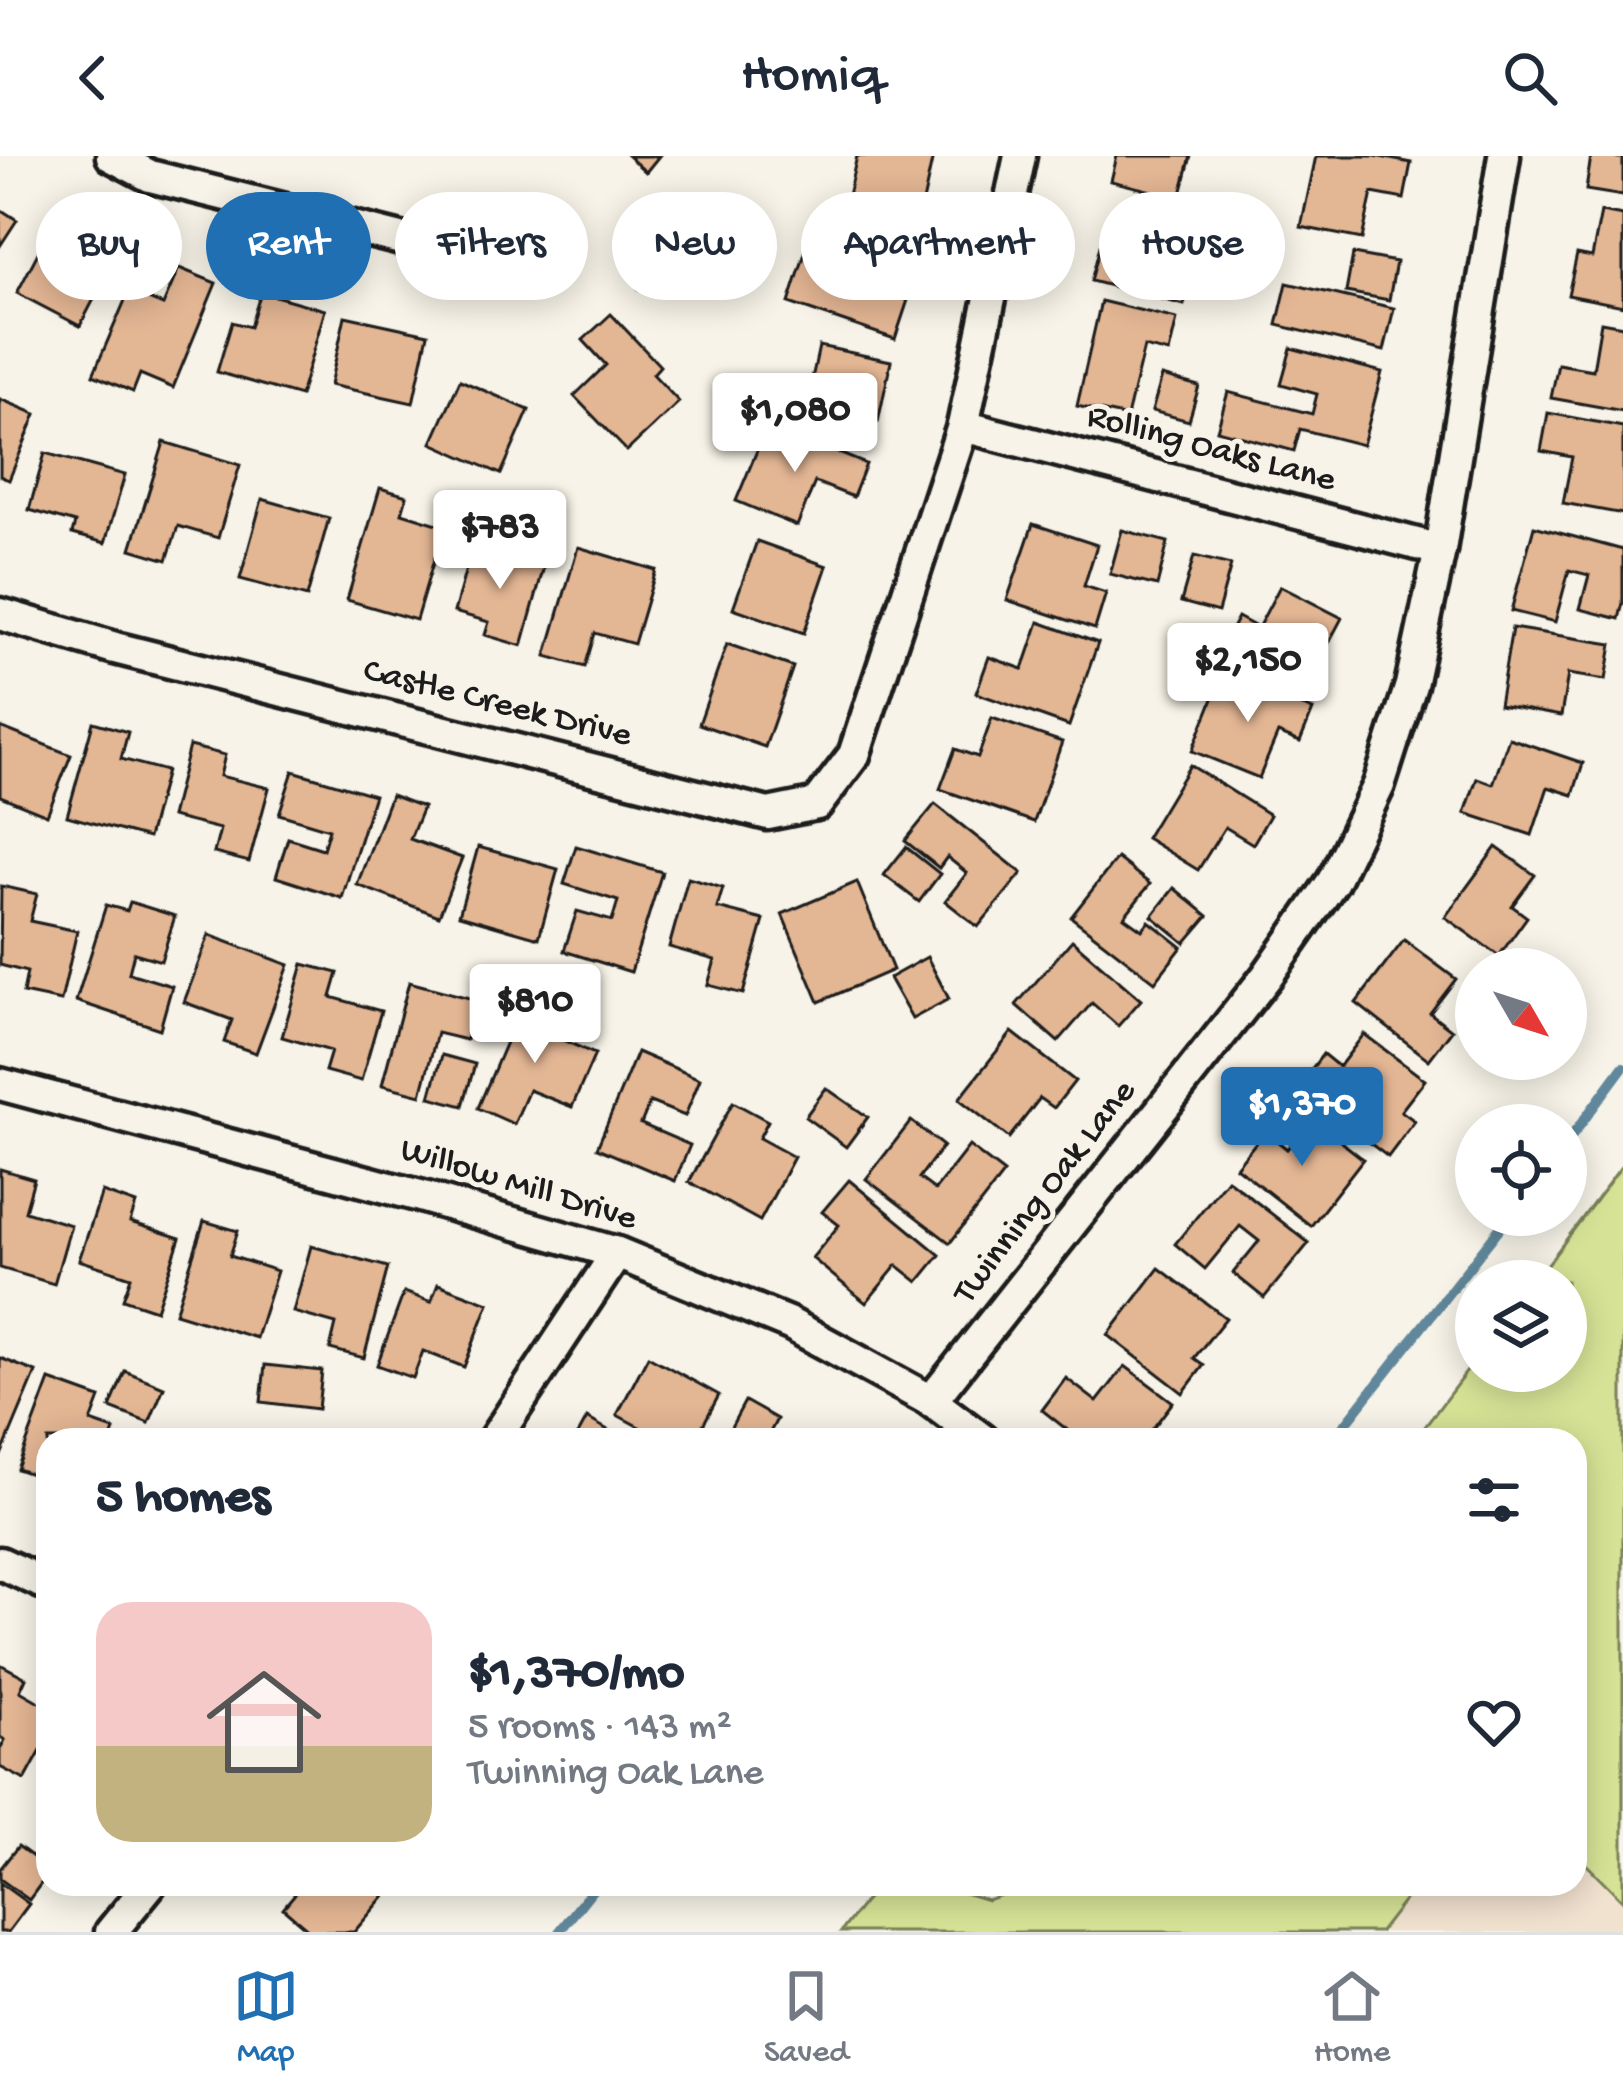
<!DOCTYPE html>
<html lang="en">
<head>
<meta charset="utf-8">
<style>
  body { margin:0; font-family:"Gochi Hand",sans-serif; background:#f6f6f7; color:#1f2937; height:100vh; display:flex; flex-direction:column; font-size:45px; white-space:nowrap }
  * { box-sizing:border-box; margin:0 }
  p { font-size:39px; color:#747a83 }
  .icon { flex:none; width:66px; height:66px; fill:none; stroke:currentColor; stroke-width:2; stroke-linecap:round; stroke-linejoin:round }
  .map { position:relative; flex:1; overflow:hidden }
  .panel { position:absolute; left:36px; top:1272px; width:1551px; height:468px; display:flex; flex-direction:column; background:#fff; border-radius:36px; box-shadow:0 6px 30px #0003 }
  .panel>* { flex:none }
  .top-card { position:absolute; left:36px; top:36px; width:1551px; height:108px; display:flex; gap:24px }
  .needle { width:78px; rotate:129deg }
  .fabs { position:absolute; left:1455px; top:792px; display:grid; gap:24px }
  .fabs a { display:grid; place-items:center; width:132px; height:132px; border-radius:50%; background:#fff; box-shadow:0 6px 30px #0003; font-size:60px }
  .price { position:absolute; translate:-50% -102px; padding:0 27px; border-radius:12px; background:#fff; color:#222; font-size:39px; line-height:78px; filter:drop-shadow(0 3px 6px #0008) }
  .price::after { content:''; position:absolute; left:50%; top:72px; width:36px; height:27px; margin-left:-18px; background:inherit; clip-path:polygon(0 0,100% 0,50% 100%) }
  .price.active { background:#1f6fb2; color:#fff }
  ul { padding:0; list-style:none }
  li { display:flex; align-items:center; gap:36px; height:300px; padding:0 60px }
  li span { display:grid; place-items:center; flex:none; width:336px; height:240px; border-radius:36px; color:#555 }
  li>.icon { margin-inline-start:auto }
  span .icon { width:144px; height:144px; fill:#fffc; stroke-width:1 }
  li b { font-size:51px }
  h2 { display:flex; justify-content:space-between; align-items:center; height:144px; padding:0 60px; font-size:51px }
  .pill { padding:0 42px; border-radius:54px; background:#fff; box-shadow:0 6px 30px #0003; font-size:42px; line-height:108px }
  .pill.active { background:#1f6fb2; color:#fff }
  header { display:flex; justify-content:space-between; align-items:center; height:156px; padding:0 60px; background:#fff; font-size:54px; font-weight:600 }
  .dock { display:flex; justify-content:space-around; align-items:center; height:168px; border-top:3px solid #e0e1e3; background:#fff; font-size:33px; color:#747a83 }
  .dock a { display:grid; justify-items:center; gap:6px }
  .dock .active { color:#1f6fb2 }
  .map>svg:first-child { display:block }
  .built { fill:#f1e1cf }
  .green { fill:#d6e396; stroke:#798059; stroke-width:3 }
  .lines { fill:none; stroke-linecap:round; stroke-linejoin:round }
  .stream { stroke:#60879b; stroke-width:10 }
  .building { fill:#e3b694; stroke:#1c1c1c; stroke-width:3 }
  .minor-casing { stroke:#1c1c1c; stroke-width:39 }
  .minor { stroke:#f7f3e8; stroke-width:30 }
  .labels { text-anchor:middle; dominant-baseline:central; stroke-width:10; stroke-linejoin:round; paint-order:stroke }
  .street-label { font-size:36px; fill:#1c1c1c; stroke:#f7f3e8 }
</style>
</head>
<body>
<header><svg class="icon" aria-label="back" viewBox="0 0 24 24"><path d="M15 5l-7 7 7 7"/></svg>Homiq<svg class="icon" aria-label="search" viewBox="0 0 24 24"><circle cx="10" cy="10" r="6"/><path d="M15 15l6 6"/></svg></header>
<div class="map">
<svg width="1623" height="1776" viewBox="0 0 1623 1776">
  <rect width="100%" height="100%" fill="#f7f3e8"/>
  <filter id="ink" filterUnits="userSpaceOnUse"><feTurbulence type="fractalNoise" baseFrequency=".00833" numOctaves="2"/><feDisplacementMap in="SourceGraphic" scale="24" xChannelSelector="R" yChannelSelector="G"/><feConvolveMatrix kernelMatrix="1 2 1 2 8 2 1 2 1" color-interpolation-filters="sRGB"/></filter>
  <g filter="url(#ink)">
    <path class="built" d="M1575,1697L1623,1745V1776H1380L1417,1728H1575Z"/>
    <g class="green">
      <path d="M1623,1008V1745L1575,1697V1284H1415L1476,1203V1215H1566V1125H1535Z"/>
      <path d="M878,1728H934L987,1744L1034,1728H1417L1380,1776H841Z"/>
    </g>
    <g class="lines">
      <g class="stream">
        <path d="M1566,988L1623,911"/>
        <path d="M1333,1284L1510,1059"/>
        <path d="M559,1776L597,1728"/>
      </g>
    </g>
    <g class="building">
      <path d="M628,0H659L646,16Z"/>
      <path d="M857,0H933L918,69L845,53Z"/>
      <path d="M1117,0H1191L1180,42L1111,25Z"/>
      <path d="M1316,0H1375L1411,7L1404,43L1372,37L1362,83L1301,71Z"/>
      <path d="M1591,0L1620,2L1623,0V40L1586,34Z"/>
      <path d="M1139,48L1205,65L1184,149L1091,125L1100,90L1127,97Z"/>
      <path d="M0,53L17,64L0,90Z"/>
      <path d="M1601,56L1623,60V150L1568,139L1577,98L1592,101Z"/>
      <path d="M53,68L116,101L80,170L17,137Z"/>
      <path d="M814,69L884,91L871,132L908,144L895,183L789,147Z"/>
      <path d="M641,77L709,79L707,136L639,133Z"/>
      <path d="M1353,98L1396,106L1389,144L1346,136Z"/>
      <path d="M179,112L216,127L173,232L140,218L133,236L93,219L129,135L163,149Z"/>
      <path d="M1287,127L1394,152L1384,195L1277,169Z"/>
      <path d="M261,136L325,154L300,240L217,216L232,166L250,171Z"/>
      <path d="M1101,145L1177,163L1169,197L1144,191L1127,261L1077,250Z"/>
      <path d="M611,158L660,210L653,218L679,246L627,295L574,240L606,209L583,184Z"/>
      <path d="M345,160L428,178L413,247L330,229Z"/>
      <path d="M1601,166L1623,170V255L1551,242L1558,208L1593,214Z"/>
      <path d="M819,190L891,205L878,266L806,251Z"/>
      <path d="M1291,192L1382,216L1363,289L1300,273L1294,295L1217,274L1228,236L1312,258L1317,238L1281,228Z"/>
      <path d="M1162,220L1199,230L1189,265L1152,255Z"/>
      <path d="M460,224L529,254L501,318L432,287Z"/>
      <path d="M0,243L36,258L9,324L0,320Z"/>
      <path d="M1548,257L1623,271V358L1563,347L1572,301L1541,295Z"/>
      <path d="M768,268L866,308L853,341L815,326L797,370L736,345Z"/>
      <path d="M164,286L240,309L218,382L178,370L167,404L131,393Z"/>
      <path d="M45,297L125,319L105,387L72,378L75,367L29,354Z"/>
      <path d="M380,332L407,340L402,357L444,370L416,464L347,444Z"/>
      <path d="M262,343L329,362L307,441L240,423Z"/>
      <path d="M1033,368L1097,389L1084,430L1106,437L1095,473L1007,444Z"/>
      <path d="M1534,370L1623,394V447L1619,463L1580,453L1589,419L1569,414L1555,466L1511,455Z"/>
      <path d="M1122,374L1168,386L1157,430L1110,418Z"/>
      <path d="M757,385L827,410L804,477L733,452Z"/>
      <path d="M473,387L545,407L522,490L485,479L489,466L454,456Z"/>
      <path d="M578,391L656,414L634,488L595,477L585,511L546,500Z"/>
      <path d="M1194,400L1231,409L1218,456L1181,446Z"/>
      <path d="M1280,430L1342,462L1304,533L1222,491L1238,461L1258,472Z"/>
      <path d="M1039,466L1098,487L1069,570L976,537L989,501L1023,513Z"/>
      <path d="M1512,472L1612,488L1606,524L1568,518L1561,560L1499,549Z"/>
      <path d="M727,488L793,511L765,591L699,568Z"/>
      <path d="M1223,518L1313,554L1300,586L1278,577L1259,622L1192,595Z"/>
      <path d="M992,562L1062,586L1034,666L940,633L955,593L978,601Z"/>
      <path d="M93,566L128,576L121,603L166,615L148,682L67,660Z"/>
      <path d="M0,571L71,599L47,659L0,640Z"/>
      <path d="M1509,582L1583,607L1573,639L1548,631L1532,679L1465,657L1477,622L1493,628Z"/>
      <path d="M189,590L225,599L220,620L269,632L249,706L214,697L220,673L171,661Z"/>
      <path d="M1190,609L1270,659L1253,688L1225,671L1198,714L1146,682Z"/>
      <path d="M293,615L374,639L342,742L276,721L288,682L323,693L329,673L279,658Z"/>
      <path d="M391,639L423,651L410,683L462,702L439,760L357,729Z"/>
      <path d="M935,648L1022,717L978,771L945,745L967,717L947,701L939,712L905,685Z"/>
      <path d="M576,690L662,716L631,816L564,795L577,755L612,765L618,745L564,728Z"/>
      <path d="M478,691L558,713L539,782L459,759Z"/>
      <path d="M906,691L940,718L919,746L884,719Z"/>
      <path d="M1496,691L1535,719L1512,750L1527,761L1499,800L1445,761Z"/>
      <path d="M1117,702L1150,728L1124,761L1142,774L1149,765L1182,791L1155,826L1071,761Z"/>
      <path d="M688,722L723,732L717,752L764,764L743,838L708,829L715,804L669,791Z"/>
      <path d="M857,726L893,814L819,846L782,758Z"/>
      <path d="M1,730L37,738L30,765L77,775L61,845L23,837L27,816L0,809Z"/>
      <path d="M1174,732L1208,760L1185,787L1152,760Z"/>
      <path d="M130,746L175,760L161,805L134,797L129,817L172,830L160,873L76,845L106,749L127,755Z"/>
      <path d="M209,779L289,809L256,897L224,886L232,864L184,846Z"/>
      <path d="M1072,784L1141,844L1118,870L1092,847L1058,886L1016,849Z"/>
      <path d="M1404,784L1456,823L1430,857L1452,874L1429,904L1356,847Z"/>
      <path d="M927,801L949,843L912,863L889,822Z"/>
      <path d="M303,808L338,817L331,841L381,855L361,925L325,915L331,895L282,881Z"/>
      <path d="M409,826L477,844L466,884L437,877L421,939L382,929Z"/>
      <path d="M523,846L557,860L549,878L595,898L572,951L529,934L514,968L478,952Z"/>
      <path d="M1012,876L1075,925L1054,952L1040,942L1009,982L959,943Z"/>
      <path d="M1364,878L1425,924L1401,955L1415,965L1388,1001L1297,932L1323,898L1339,911Z"/>
      <path d="M637,896L700,923L685,960L650,946L641,968L690,989L675,1025L597,992Z"/>
      <path d="M442,899L475,908L463,950L430,941Z"/>
      <path d="M826,932L868,961L846,991L805,961Z"/>
      <path d="M733,946L768,965L759,982L794,1001L760,1065L689,1026Z"/>
      <path d="M1311,962L1363,1003L1311,1070L1236,1011L1265,975L1287,993Z"/>
      <path d="M911,965L943,990L919,1022L935,1034L969,990L1004,1017L950,1087L866,1023Z"/>
      <path d="M0,1013L34,1023L25,1055L71,1069L54,1128L0,1112Z"/>
      <path d="M1227,1023L1309,1087L1264,1142L1233,1117L1259,1085L1240,1070L1205,1113L1175,1088Z"/>
      <path d="M849,1024L940,1099L918,1126L897,1109L866,1147L812,1102L839,1069L822,1056Z"/>
      <path d="M102,1036L136,1048L130,1066L180,1082L156,1154L123,1143L131,1121L79,1104Z"/>
      <path d="M204,1065L238,1075L230,1100L277,1115L256,1182L175,1157Z"/>
      <path d="M311,1090L388,1111L364,1202L330,1193L336,1168L293,1156Z"/>
      <path d="M1159,1112L1226,1162L1194,1202L1204,1209L1183,1237L1108,1179Z"/>
      <path d="M438,1128L489,1147L464,1211L423,1195L413,1222L377,1209L404,1136L431,1146Z"/>
      <path d="M648,1200L719,1239L695,1284H654L656,1280L617,1259Z"/>
      <path d="M0,1202L36,1216L0,1302Z"/>
      <path d="M265,1209L322,1215L318,1253L261,1246Z"/>
      <path d="M1125,1210L1173,1246L1144,1284H1080L1042,1254L1066,1222L1097,1246Z"/>
      <path d="M125,1215L164,1231L149,1267L110,1252Z"/>
      <path d="M50,1224L100,1242L91,1266L114,1274L111,1284H48V1324L17,1313Z"/>
      <path d="M745,1245L777,1263L766,1284H724Z"/>
      <path d="M587,1262L622,1282L621,1284H575Z"/>
      <path d="M0,1508L26,1522L20,1535L48,1551V1582L25,1624L0,1611V1593L5,1584L0,1581Z"/>
      <path d="M18,1690L48,1712V1718L29,1744L0,1723V1713Z"/>
      <path d="M0,1727L29,1748L8,1776H0Z"/>
      <path d="M303,1728H390L393,1730L354,1776H311L283,1752Z"/>
    </g>
    <g class="lines">
      <defs>
        <g id="minor">
          <path d="M112,0L150,20L413,86L557,102"/>
          <path d="M963,270L1440,394"/>
          <path d="M0,458L115,492L768,658L817,648L854,599L963,270L1020,0"/>
          <path d="M0,928L420,1040L617,1097L790,1168L931,1245L983,1284"/>
          <path d="M931,1245L1267,820L1333,725L1379,629L1411,529L1440,394L1504,0"/>
          <path d="M494,1284L617,1097"/>
          <path d="M0,1407L48,1429"/>
          <path d="M111,1776L150,1728"/>
        </g>
      </defs>
      <use href="#minor" class="minor-casing"/>
      <use href="#minor" class="minor"/>
    </g>
  </g>
  <g class="labels">
    <g class="street-label">
      <text transform="translate(1211 294) rotate(15)">Rolling Oaks Lane</text>
      <text transform="translate(497 549) rotate(14)">Castle Creek Drive</text>
      <text transform="translate(518 1030) rotate(17)">Willow Mill Drive</text>
      <text transform="translate(1046 1037) rotate(-52)">Twinning Oak Lane</text>
    </g>
  </g>
</svg>
<div class="fabs">
<a><svg class="needle" viewBox="-14 -14 28 28"><path d="M0-13l5 13h-10z" fill="#e53935"/><path d="M0 13l5-13h-10z" fill="#747a83"/></svg></a>
<a><svg class="icon" aria-label="locate" viewBox="0 0 24 24"><circle cx="12" cy="12" r="6"/><path d="M12 2v4M12 18v4M2 12h4M18 12h4"/></svg></a>
<a><svg class="icon" aria-label="layers" viewBox="0 0 24 24"><path d="M12 4l9 5-9 5-9-5zM3 14l9 5 9-5"/></svg></a>
</div>
<b class="price" style="left:795px;top:319px">$1,080</b>
<b class="price" style="left:500px;top:436px">$783</b>
<b class="price" style="left:1248px;top:569px">$2,150</b>
<b class="price" style="left:535px;top:910px">$810</b>
<b class="price active" style="left:1302px;top:1013px">$1,370</b>
<div class="top-card">
<a class="pill">Buy</a>
<a class="pill active">Rent</a>
<a class="pill">Filters</a>
<a class="pill">New</a>
<a class="pill">Apartment</a>
<a class="pill">House</a>
</div>
<section class="panel">
<h2>5 homes<svg class="icon" aria-label="filters" viewBox="0 0 24 24"><path d="M4 7h16M4 17h16"/><circle cx="9" cy="7" r="2"/><circle cx="15" cy="17" r="2"/></svg></h2>
<ul>
<li><span style="background:linear-gradient(#f6c9c9 60%,#c2b280 0)"><svg class="icon" aria-label="home" viewBox="0 0 24 24"><path d="M3 11l9-7 9 7M6 9v11h12V9"/></svg></span><div><b>$1,370/mo</b><p>5 rooms · 143 m²</p><p>Twinning Oak Lane</p></div><svg class="icon" aria-label="heart" viewBox="0 0 24 24"><path d="M12 20l-8-8c-3-5 5-10 8-4 3-6 11-1 8 4z"/></svg></li>
</ul>
</section>
</div>
<nav class="dock">
<a class="active"><svg class="icon" aria-label="map" viewBox="0 0 24 24"><path d="M3 6l6-2 6 2 6-2v14l-6 2-6-2-6 2zM9 4v14M15 6v14"/></svg>Map</a>
<a><svg class="icon" aria-label="saved" viewBox="0 0 24 24"><path d="M7 4h10v16l-5-4-5 4z"/></svg>Saved</a>
<a><svg class="icon" aria-label="home" viewBox="0 0 24 24"><path d="M3 11l9-7 9 7M6 9v11h12V9"/></svg>Home</a>
</nav>
</body>
</html>
